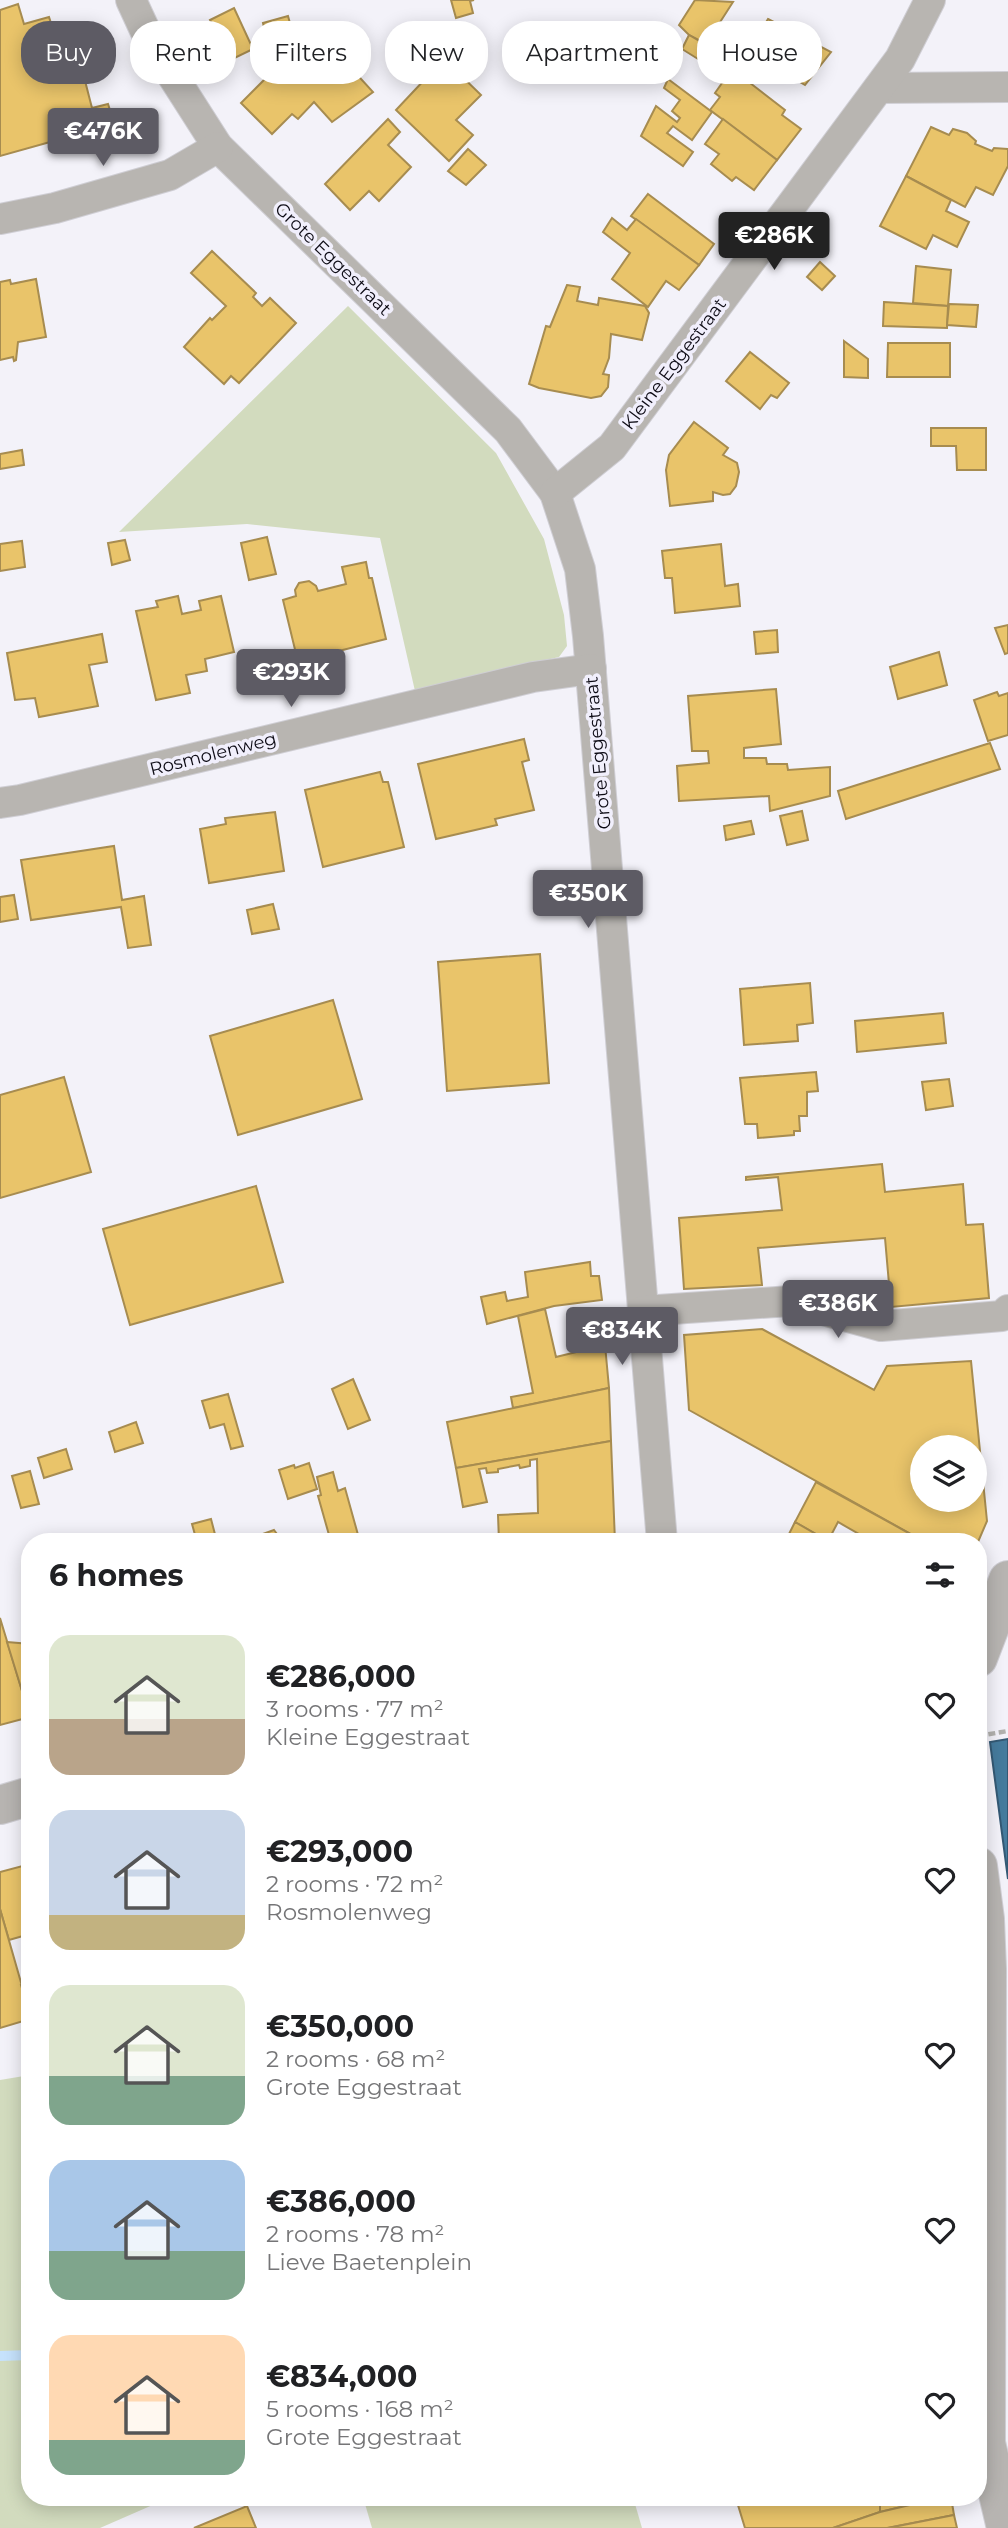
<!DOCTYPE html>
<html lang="en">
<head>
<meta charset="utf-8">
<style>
  body { margin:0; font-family:Montserrat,sans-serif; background:#f2f2f2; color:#202124; height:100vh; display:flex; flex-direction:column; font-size:26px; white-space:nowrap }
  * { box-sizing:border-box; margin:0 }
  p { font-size:23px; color:#757577 }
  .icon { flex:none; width:38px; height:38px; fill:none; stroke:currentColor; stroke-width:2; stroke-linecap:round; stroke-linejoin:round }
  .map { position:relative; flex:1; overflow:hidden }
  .details { position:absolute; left:21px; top:1533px; width:966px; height:973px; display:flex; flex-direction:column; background:#fff; border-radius:28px; box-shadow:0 4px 18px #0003 }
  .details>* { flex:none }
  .hud { position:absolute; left:21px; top:21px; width:966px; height:63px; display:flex; gap:14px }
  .buttons { position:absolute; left:910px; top:1435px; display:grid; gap:14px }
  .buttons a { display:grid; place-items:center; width:77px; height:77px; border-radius:50%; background:#fff; box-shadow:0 4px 18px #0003; font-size:35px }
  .price { position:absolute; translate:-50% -60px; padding:0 16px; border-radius:7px; background:#5d5b64; color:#fff; font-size:23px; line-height:46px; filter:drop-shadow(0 2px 4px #0008) }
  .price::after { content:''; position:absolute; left:50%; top:42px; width:21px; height:16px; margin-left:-10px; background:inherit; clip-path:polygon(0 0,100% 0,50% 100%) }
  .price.active { background:#222; color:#fff }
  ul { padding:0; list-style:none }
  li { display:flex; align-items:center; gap:21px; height:175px; padding:0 28px }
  li span { display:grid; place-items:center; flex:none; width:196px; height:140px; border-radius:21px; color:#555 }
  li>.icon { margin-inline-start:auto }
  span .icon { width:84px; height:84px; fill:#fffc; stroke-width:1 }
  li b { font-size:30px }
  h2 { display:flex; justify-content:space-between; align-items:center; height:84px; padding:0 28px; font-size:30px }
  .tag { padding:0 24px; border-radius:28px; background:#fff; box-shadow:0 4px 18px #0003; font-size:24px; line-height:63px }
  .tag.active { background:#5d5b64; color:#fff }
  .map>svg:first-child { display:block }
  .green { fill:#d2dbbe }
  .homes { fill:#e9c46a; stroke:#a78c50; stroke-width:2; fill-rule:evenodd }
  .public { fill:#457b9d; stroke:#345974; stroke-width:2 }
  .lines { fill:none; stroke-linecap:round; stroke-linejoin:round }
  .stream { stroke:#c6e2fc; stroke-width:10 }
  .street-casing { stroke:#cfced4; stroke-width:32 }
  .secondary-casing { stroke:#cfced4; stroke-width:40 }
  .path { stroke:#b2b1ae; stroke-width:4.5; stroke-dasharray:7 3.5; stroke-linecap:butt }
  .street { stroke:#b8b5b1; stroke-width:30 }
  .secondary { stroke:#b7b4b1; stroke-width:38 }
  .labels { text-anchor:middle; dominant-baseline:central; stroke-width:7; stroke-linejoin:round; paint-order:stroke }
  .street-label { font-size:18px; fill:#0c0a14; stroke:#f1effc }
</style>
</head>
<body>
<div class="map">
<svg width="1008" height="2528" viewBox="0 0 1008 2528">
  <rect width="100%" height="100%" fill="#f3f2f9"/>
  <g class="green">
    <path d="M348,306L496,453L544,539L564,615L567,646L559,657L415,691L380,538L247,524L119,532Z"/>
    <path d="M30,2075V2497H171L100,2528H0V2080Z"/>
    <path d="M363,2497H633L642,2528H372Z"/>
  </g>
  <g class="homes">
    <path d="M451,0H474L470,1L473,13L456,18Z"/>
    <path d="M695,0L733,2L706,44L689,35L679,25Z"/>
    <path d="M18,4L24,24L49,17L56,39L73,34L92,108L108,104L118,135L90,143L89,138L52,150L50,142L0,156V10Z"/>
    <path d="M234,8L253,49L210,70L194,39L214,27L210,20Z"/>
    <path d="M288,16L293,34L267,41L263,23Z"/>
    <path d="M768,19L831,52L805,85L748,51Z"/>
    <path d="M689,35L715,50L706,64L682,49Z"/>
    <path d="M444,59L481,95L456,120L473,135L449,161L396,110Z"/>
    <path d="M284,60L302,77L312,68L324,79L334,70L342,77L351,68L373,92L332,122L314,102L298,119L292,114L272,134L241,103Z"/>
    <path d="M732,69L785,110L782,115L801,129L777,160L710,110L720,97L715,93Z"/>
    <path d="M668,79L712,112L692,140L673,126L667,133L693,152L683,166L641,136L656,106L677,122L680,118L672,111L680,100L664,88Z"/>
    <path d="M388,119L400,132L388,145L411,167L379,201L369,191L350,210L325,184Z"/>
    <path d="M723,119L777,160L754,190L736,177L732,181L711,164L719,154L705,144Z"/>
    <path d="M931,127L949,135L953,129L967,133L976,141L975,144L992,151L994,148L1008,149V166L993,195L976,187L965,207L906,176Z"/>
    <path d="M468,149L486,165L466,185L448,171Z"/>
    <path d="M906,176L951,200L946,211L969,222L957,247L933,235L926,249L880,226Z"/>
    <path d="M648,194L714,244L699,265L631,216Z"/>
    <path d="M612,218L627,230L636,219L699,265L679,290L666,281L648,307L612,279L630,253L603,232Z"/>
    <path d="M212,251L256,293L253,297L262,306L270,298L296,323L239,383L231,376L224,384L184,347L210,318L212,320L226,306L191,273Z"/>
    <path d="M820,262L835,276L822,290L807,277Z"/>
    <path d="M916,266L951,270L948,306L913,303Z"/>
    <path d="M36,279L46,337L18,342L16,360L14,361L13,357L0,360V282L10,280L11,284Z"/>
    <path d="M567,285L580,287L577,301L598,305L599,298L645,306L649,313L642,340L611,334L609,358L603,374L609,375L608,387L601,396L591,398L539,388L529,384L546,326L550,327Z"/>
    <path d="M884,302L948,306L947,328L883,326Z"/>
    <path d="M949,304L978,305L976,327L947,325Z"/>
    <path d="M844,341L868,359V378L844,377Z"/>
    <path d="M888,343H950V377H887Z"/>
    <path d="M750,352L789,383L777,398L771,395L760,409L726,381Z"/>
    <path d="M694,422L728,448L723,455L737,463L739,472L736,486L730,494L723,495L713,492V501L670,506L666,470L669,455Z"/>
    <path d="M931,428H986V470H957L956,446H931Z"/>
    <path d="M22,450L24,465L0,469V454Z"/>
    <path d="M267,537L276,574L249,580L241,543Z"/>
    <path d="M125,540L130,560L112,565L108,543Z"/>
    <path d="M22,541L25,567L0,571V544Z"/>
    <path d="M721,544L725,586L738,584L740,606L675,613L672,578H665L662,551Z"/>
    <path d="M366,562L369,578H372L386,639L323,655L324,660L299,666L283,600L296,596L295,590L299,583L309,581L316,586L318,591L346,584L342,567Z"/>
    <path d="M178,596L182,614L201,610L199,601L221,596L234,652L205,659L207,671L186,675L190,693L156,700L136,611L158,607L156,601Z"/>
    <path d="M1008,625V653L1005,654L995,628Z"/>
    <path d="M777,630L778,652L756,654L754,632Z"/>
    <path d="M102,634L107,662L89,665L98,706L39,717L35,698L15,700L7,653Z"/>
    <path d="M939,652L947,685L898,699L890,667Z"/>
    <path d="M776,689L781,744L744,748V758H766L767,764H787L788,770L830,767V796L770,811L769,796L679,801L677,766L709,763L708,751H692L688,696Z"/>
    <path d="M997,692L999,696L1008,693V735L988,741L974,700Z"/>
    <path d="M524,739L529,760L522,762L534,810L495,819L497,825L436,839L418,764Z"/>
    <path d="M990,743L1000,769L846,819L838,791Z"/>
    <path d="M380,772L383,782H388L404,847L323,867L305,790Z"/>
    <path d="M802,811L808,840L787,845L780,816Z"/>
    <path d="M275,812L284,871L209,883L200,829L226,824L225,818Z"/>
    <path d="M751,821L754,834L726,840L724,826Z"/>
    <path d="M114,846L122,900L144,896L151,945L128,948L121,907L31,920L21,860Z"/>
    <path d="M14,895L18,919L0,922V897Z"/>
    <path d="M273,904L279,929L252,934L247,910Z"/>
    <path d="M540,954L549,1083L447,1091L438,962Z"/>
    <path d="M810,983L813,1023L797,1025L798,1041L744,1045L740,989Z"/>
    <path d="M333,1000L362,1099L238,1135L210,1036Z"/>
    <path d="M943,1013L946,1043L857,1052L855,1021Z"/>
    <path d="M816,1072L818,1091L807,1092V1116H799L800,1131H794V1135L758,1138L757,1124H745L740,1078Z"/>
    <path d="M64,1077L91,1172L0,1198V1095Z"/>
    <path d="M949,1079L953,1106L926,1110L922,1082Z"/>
    <path d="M882,1164L885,1192L963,1184L966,1225L983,1224L989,1298L891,1307L885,1238L758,1248L762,1285L684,1289L679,1218L782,1210L778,1177L746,1180V1177Z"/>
    <path d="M256,1186L283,1282L130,1325L103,1229Z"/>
    <path d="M590,1262L591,1276H599L602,1300L554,1306L487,1324L481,1297L505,1292L507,1301L528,1297L525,1272Z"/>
    <path d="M545,1309L556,1357L605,1345L609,1388L513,1408L511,1397L533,1393L518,1316Z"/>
    <path d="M762,1329L874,1390L887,1366L971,1361L987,1521L978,1542H925L689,1410L684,1335ZM922,1447H975V1500H922Z"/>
    <path d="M353,1379L370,1420L348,1429L332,1389Z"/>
    <path d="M609,1388L611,1441L456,1468L447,1422Z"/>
    <path d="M228,1394L243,1446L231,1449L224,1424L210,1428L202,1401Z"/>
    <path d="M136,1422L143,1443L115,1452L109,1432Z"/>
    <path d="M611,1441L615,1542H499L498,1515L538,1513L537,1459L530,1460V1466L520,1468L519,1465L498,1469V1472L487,1473L486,1468L479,1469L487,1502L463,1507L456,1468Z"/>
    <path d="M66,1449L72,1469L44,1478L38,1458Z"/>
    <path d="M309,1463L317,1489L288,1499L279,1470L294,1465L295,1468Z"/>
    <path d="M30,1471L39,1504L21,1508L12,1476Z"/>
    <path d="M333,1472L338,1491L345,1488L360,1542H331L318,1496L321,1495L317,1477Z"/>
    <path d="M816,1482L925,1542H873L838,1522L828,1541L795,1522Z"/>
    <path d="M211,1519L217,1542H197L192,1524Z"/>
    <path d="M795,1522L828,1541V1542H785Z"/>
    <path d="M274,1530L283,1542H265L263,1534Z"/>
    <path d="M0,1618L30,1717L0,1725Z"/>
    <path d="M7,1642L30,1644V1717Z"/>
    <path d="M30,1864V1934L9,1940L0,1909V1872Z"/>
    <path d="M0,1909L30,2014V2019L0,2028Z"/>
    <path d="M30,1983V2014L21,1985Z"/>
    <path d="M759,2497H880V2512L833,2528H745L738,2505Z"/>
    <path d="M880,2497H943L880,2512Z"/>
    <path d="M944,2497H951L954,2515L887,2528H833L880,2512Z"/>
    <path d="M247,2506L256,2528H194Z"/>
    <path d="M954,2515L957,2528H888Z"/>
  </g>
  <path class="public" d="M1008,1739V1879L990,1742Z"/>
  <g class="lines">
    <path class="stream" d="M0,2356L30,2355"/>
    <defs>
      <g id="street">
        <path d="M131,0L149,39L218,147L508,430L555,493L580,569L588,636L662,1542"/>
        <path d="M879,88L1008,87"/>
        <path d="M0,219L55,208L170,175L218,147"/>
        <path d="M555,493L612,447L900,59L930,0"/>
        <path d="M0,803L20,800L533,677L591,669"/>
        <path d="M643,1311L791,1301L881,1326L1002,1316L1008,1310"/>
      </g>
      <g id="secondary">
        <path d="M978,1658L1008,1580"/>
        <path d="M0,1805L30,1796"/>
        <path d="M978,1866L985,1919L987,1969L986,2443L1006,2528"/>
      </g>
    </defs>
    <use href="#street" class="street-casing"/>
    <use href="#secondary" class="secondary-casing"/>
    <path class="path" d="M978,1736L1008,1731"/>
    <use href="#street" class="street"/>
    <use href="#secondary" class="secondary"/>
  </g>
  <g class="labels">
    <g class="street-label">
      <text transform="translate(333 259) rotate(44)">Grote Eggestraat</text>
      <text transform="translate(674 364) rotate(-53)">Kleine Eggestraat</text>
      <text transform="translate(598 753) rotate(-95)">Grote Eggestraat</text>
      <text transform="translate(213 754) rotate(-14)">Rosmolenweg</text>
    </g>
  </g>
</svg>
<div class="buttons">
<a><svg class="icon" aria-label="layers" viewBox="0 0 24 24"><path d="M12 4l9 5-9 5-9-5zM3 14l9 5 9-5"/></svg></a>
</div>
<b class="price" style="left:103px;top:168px">€476K</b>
<b class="price active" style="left:774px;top:272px">€286K</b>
<b class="price" style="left:291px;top:709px">€293K</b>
<b class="price" style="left:588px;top:930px">€350K</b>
<b class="price" style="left:838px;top:1340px">€386K</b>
<b class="price" style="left:622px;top:1367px">€834K</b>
<div class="hud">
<a class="tag active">Buy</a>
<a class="tag">Rent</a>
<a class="tag">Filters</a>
<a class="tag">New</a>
<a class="tag">Apartment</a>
<a class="tag">House</a>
</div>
<section class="details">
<h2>6 homes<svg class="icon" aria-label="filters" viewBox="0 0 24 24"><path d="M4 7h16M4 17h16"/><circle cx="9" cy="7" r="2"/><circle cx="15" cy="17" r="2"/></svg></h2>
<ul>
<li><span style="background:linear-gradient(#dfe7d0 60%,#b9a48a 0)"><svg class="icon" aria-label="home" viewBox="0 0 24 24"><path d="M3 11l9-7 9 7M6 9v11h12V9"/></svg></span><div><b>€286,000</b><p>3 rooms · 77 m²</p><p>Kleine Eggestraat</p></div><svg class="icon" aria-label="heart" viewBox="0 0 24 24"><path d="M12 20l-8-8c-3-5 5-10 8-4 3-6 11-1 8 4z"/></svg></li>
<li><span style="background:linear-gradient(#c9d6e8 75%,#c2b280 0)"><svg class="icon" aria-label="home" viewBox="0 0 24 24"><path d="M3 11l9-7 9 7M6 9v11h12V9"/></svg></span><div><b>€293,000</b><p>2 rooms · 72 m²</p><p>Rosmolenweg</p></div><svg class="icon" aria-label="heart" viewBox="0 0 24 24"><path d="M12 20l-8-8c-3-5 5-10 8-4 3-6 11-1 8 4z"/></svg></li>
<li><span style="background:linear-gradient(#dfe7d0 65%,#7fa58c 0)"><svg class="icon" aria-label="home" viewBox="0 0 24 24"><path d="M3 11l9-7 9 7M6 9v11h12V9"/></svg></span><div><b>€350,000</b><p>2 rooms · 68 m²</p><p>Grote Eggestraat</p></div><svg class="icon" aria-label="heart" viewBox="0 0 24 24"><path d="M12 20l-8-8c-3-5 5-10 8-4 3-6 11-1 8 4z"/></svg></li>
<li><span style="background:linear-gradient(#a9c7e8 65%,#7fa58c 0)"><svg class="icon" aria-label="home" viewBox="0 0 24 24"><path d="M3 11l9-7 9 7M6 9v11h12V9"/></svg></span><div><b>€386,000</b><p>2 rooms · 78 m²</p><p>Lieve Baetenplein</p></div><svg class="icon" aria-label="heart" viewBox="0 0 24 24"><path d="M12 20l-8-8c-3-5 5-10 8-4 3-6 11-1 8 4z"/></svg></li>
<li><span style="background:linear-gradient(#ffd9b3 75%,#7fa58c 0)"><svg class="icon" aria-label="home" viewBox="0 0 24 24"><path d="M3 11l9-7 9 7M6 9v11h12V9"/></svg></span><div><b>€834,000</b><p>5 rooms · 168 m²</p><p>Grote Eggestraat</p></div><svg class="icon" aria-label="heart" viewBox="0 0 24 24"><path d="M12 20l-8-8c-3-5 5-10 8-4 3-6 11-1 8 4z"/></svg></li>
</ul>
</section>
</div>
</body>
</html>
